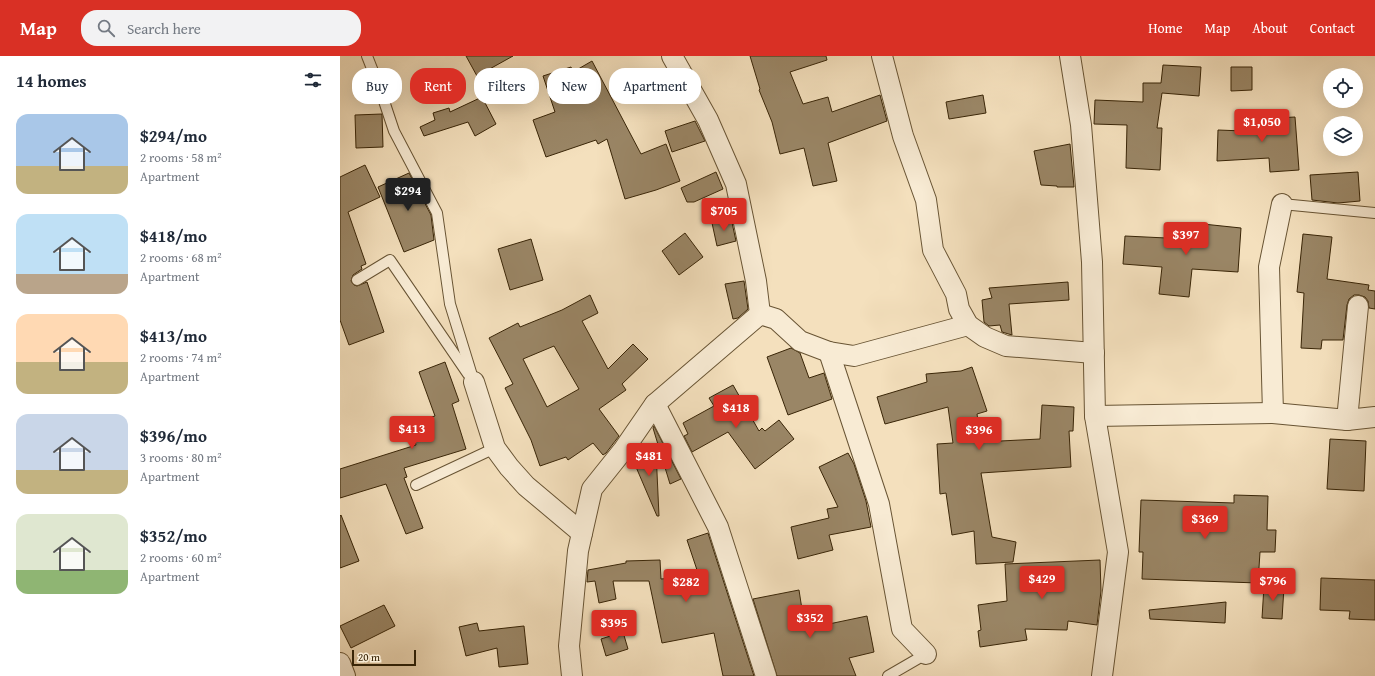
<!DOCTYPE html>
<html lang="en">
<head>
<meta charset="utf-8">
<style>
  body { margin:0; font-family:"Gentium Book Plus",serif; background:#f2f2f3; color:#1f2937; height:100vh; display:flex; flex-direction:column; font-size:15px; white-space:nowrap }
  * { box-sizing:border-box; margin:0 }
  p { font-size:13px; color:#747a83 }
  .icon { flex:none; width:22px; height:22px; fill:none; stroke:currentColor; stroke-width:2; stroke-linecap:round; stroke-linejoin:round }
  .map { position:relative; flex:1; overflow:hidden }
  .side { display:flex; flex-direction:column; background:#fff; width:340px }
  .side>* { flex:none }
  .hud { position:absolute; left:12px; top:12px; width:380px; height:36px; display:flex; gap:8px }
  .buttons { position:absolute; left:983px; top:12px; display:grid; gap:8px }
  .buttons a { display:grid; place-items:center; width:40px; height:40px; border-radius:50%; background:#fff; box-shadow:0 4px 16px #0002; font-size:20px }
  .scale { position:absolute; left:12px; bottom:10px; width:64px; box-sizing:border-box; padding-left:4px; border:2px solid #392507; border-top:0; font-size:11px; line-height:14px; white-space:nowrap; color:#392507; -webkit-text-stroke:3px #f8ebd4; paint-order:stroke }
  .price { position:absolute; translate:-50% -34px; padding:0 9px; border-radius:4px; background:#d93025; color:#fff; font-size:13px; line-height:26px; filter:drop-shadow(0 1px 2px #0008) }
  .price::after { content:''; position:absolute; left:50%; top:24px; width:12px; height:9px; margin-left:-6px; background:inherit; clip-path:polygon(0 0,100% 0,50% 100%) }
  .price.current { background:#222; color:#fff }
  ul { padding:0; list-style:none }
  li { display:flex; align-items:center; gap:12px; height:100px; padding:0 16px }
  li span { display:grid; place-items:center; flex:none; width:112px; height:80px; border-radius:12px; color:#555 }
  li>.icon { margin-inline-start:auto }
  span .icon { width:48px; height:48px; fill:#fffc; stroke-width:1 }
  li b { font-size:17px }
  h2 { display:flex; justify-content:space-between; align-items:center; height:48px; padding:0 16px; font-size:17px }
  .tag { padding:0 14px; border-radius:16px; background:#fff; box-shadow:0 4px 16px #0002; font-size:14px; line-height:36px }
  .tag.current { background:#d93025; color:#fff }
  header { display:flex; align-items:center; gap:24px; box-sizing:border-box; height:56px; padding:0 20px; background:#d93025; color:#fff }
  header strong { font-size:19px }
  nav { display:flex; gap:22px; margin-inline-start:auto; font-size:14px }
  .search { width:280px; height:36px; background:#f2f2f3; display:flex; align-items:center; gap:10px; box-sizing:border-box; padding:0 14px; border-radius:16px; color:#747a83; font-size:15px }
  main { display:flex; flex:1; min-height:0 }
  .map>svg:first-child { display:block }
  .building { fill:#9a8666; stroke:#392507; fill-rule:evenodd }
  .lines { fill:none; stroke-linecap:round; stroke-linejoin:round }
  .service-casing { stroke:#685434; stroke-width:12 }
  .minor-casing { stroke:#685434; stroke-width:22 }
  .service { stroke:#f8ebd4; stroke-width:10 }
  .minor { stroke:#f8ebd4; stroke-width:20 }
</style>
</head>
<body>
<header>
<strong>Map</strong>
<div class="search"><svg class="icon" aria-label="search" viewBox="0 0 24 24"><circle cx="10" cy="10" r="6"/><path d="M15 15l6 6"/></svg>Search here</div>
<nav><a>Home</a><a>Map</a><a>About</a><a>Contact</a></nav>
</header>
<main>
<section class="side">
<h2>14 homes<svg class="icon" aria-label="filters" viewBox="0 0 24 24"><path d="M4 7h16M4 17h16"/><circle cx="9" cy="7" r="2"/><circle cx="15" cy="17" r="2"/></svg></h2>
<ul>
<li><span style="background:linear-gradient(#a9c7e8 65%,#c2b280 0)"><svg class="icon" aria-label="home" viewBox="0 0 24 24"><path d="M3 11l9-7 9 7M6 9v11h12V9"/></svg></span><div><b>$294/mo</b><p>2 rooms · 58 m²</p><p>Apartment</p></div></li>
<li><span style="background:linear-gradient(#bfe0f5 75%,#b9a48a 0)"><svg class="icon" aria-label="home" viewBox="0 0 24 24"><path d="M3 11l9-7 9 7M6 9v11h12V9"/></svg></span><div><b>$418/mo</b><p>2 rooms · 68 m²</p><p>Apartment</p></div></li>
<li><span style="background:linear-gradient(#ffd9b3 60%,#c2b280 0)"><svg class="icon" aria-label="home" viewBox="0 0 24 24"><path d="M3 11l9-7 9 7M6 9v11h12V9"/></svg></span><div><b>$413/mo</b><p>2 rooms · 74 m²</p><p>Apartment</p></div></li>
<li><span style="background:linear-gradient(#c9d6e8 70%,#c2b280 0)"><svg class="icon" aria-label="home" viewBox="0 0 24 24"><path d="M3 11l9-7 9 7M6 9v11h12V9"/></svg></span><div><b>$396/mo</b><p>3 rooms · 80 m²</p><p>Apartment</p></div></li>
<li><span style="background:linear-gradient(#dfe7d0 70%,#8fb573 0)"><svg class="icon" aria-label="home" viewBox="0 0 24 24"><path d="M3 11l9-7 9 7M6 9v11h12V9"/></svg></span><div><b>$352/mo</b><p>2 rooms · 60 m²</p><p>Apartment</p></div></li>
</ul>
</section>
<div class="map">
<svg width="1035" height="620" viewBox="0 0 1035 620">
  <rect width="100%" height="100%" fill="#f4e0bd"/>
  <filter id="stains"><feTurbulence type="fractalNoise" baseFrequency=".005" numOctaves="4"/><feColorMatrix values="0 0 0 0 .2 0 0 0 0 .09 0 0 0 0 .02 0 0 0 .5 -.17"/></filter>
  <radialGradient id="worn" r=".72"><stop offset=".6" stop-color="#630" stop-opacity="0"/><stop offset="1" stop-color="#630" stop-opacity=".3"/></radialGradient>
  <g class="building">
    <path d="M126,0H173L137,20Z"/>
    <path d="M410,0H486L487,4L450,16L463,48L488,41L492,56L540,39L547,65L488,87L497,125L473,130L464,92L440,98L432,66L419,34L420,33Z"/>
    <path d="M252,5L301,98L326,88L340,125L316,134L285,143L267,83L258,88L256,84L206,101L193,64L215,56L203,20L231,11L233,16Z"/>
    <path d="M823,9L861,11L859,40L822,37L817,72H822L820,114L786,112L787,69L754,68L755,44L803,46V27H821Z"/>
    <path d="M891,11H912V34L891,35Z"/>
    <path d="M643,39L646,57L609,63L606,46Z"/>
    <path d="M142,41L156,68L135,80L128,66L84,80L80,71L95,64L93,57L109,52L110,56Z"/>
    <path d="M42,58L43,91L16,92L15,59Z"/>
    <path d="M955,61L959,114L930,116L929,102L877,105L878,74L904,75L903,64Z"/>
    <path d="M355,65L365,85L332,96L325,75Z"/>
    <path d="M730,88L734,131H717V130L701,129L694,95Z"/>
    <path d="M25,109L40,141L8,156L26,208L21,210L22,213L13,219L11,225L14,229L17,230L27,226L44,276L9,289L0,264V121Z"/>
    <path d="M376,116L383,133L354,146H347L341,132Z"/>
    <path d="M1018,116L1020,145L998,147L972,144L970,119Z"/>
    <path d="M69,117L91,159L94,184L64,196L38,131Z"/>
    <path d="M391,162L396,185L377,190L372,167Z"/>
    <path d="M863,168L901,172L898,216L852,213L849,241L819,238L822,211L783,208L785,180L847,183L848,174L863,175Z"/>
    <path d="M345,177L363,201L339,219L322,195Z"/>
    <path d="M963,178L992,181L987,223L1029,229L1028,234L1035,235V253L1029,252L1028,245L1025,241L1019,239H1014L1009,243L1007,249L1003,284H982L981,293L961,292L964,237L957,236Z"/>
    <path d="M191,183L203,224L170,234L158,193Z"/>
    <path d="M404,225L408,253L398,262L393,263L385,228Z"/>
    <path d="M728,226L729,244L669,248L672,279L662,276L660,269L649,270L644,266L642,244L652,242L649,232Z"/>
    <path d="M250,239L258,257L242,265L268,313L293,288L308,303L282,328L286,334L259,353L279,380L266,397L263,399L253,387L228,404L226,401L200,410L191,384L165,332L173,328L149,282L178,267L180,271L222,254ZM214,290L239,333L207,351L183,303Z"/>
    <path d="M451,292L460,297L469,322L484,317L492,343L448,359L427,301Z"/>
    <path d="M105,306L119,345L112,348L126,393L64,412L67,421L64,422L83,472L66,478L46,428L0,442V413L76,389L70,367L95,360L79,316Z"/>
    <path d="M632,311L647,355L637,358L641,386L700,383L702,349L734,351L733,375H729L731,411L641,417L652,481L676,486L673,506L636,508L634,475L612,479L606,437L600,438L597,388L613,387L608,351L545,368L537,341L587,326L586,318L621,315Z"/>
    <path d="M393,329L419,375L422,372L425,375L439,364L454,383L415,413L388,376L352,396L344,380L348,378L343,367L374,350L369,342Z"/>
    <path d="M314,370L341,423L330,428L313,372Z"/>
    <path d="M990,383L1026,385L1024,435L987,433Z"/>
    <path d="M316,395L319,460H317L293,404Z"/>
    <path d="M508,397L514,408L526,445L531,471L489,479L493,494L458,503L451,471L489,462L487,453L498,451L479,411Z"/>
    <path d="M894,439L928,440L927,474H936L935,496H920L918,527L802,523L803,496H799L801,444L894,447Z"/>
    <path d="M1,459L19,505L0,512V460Z"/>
    <path d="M368,477L414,620H383L374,577L322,587L309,525H273L276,543L259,547L255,525L247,526L248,514L286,507V505L320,504L321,523L359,520L347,484Z"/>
    <path d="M760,504L761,535L757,569L728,565L727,574L685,573L687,584L640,591L638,575L641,574L638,549L667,545L665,508Z"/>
    <path d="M981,522L1035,524V564L1009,563L1010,555L980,554Z"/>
    <path d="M924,530L944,531L942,563L922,562Z"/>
    <path d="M459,534L465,573L527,560L534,596L509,602L516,620H437L413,543Z"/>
    <path d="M886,546L885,567L810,563L809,554Z"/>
    <path d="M44,549L55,570L11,592L0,570Z"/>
    <path d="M137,567L139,575L184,570L188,608L159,611L157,592L126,600L119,571Z"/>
    <path d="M283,576L288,593L266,600L261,583Z"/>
  </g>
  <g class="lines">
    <defs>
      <g id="service">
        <path d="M27,0L40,33L54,75L97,157L110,248L134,326"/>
        <path d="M942,148L1035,157"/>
        <path d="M17,224L50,204L128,318"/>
        <path d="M76,429L155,392"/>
        <path d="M548,620L586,598"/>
      </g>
      <g id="minor">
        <path d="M542,0L563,80L586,144L593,194L616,238L619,253L628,269L645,281L666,290L754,297"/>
        <path d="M730,0L741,69L752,206L755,360L778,496L762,620"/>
        <path d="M420,258L436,263L460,285L489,296L514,300L628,269"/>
        <path d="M489,296L539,448L562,573L586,598"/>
        <path d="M134,326L155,392L169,411L186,430L242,477"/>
        <path d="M315,348L378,471L426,620"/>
        <path d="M933,357L929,211L942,148"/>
        <path d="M755,360L933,357L1007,364L1035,361"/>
        <path d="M1007,364L1018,250"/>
        <path d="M0,607L5,620"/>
        <path d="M232,620L229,590L238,495L252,433L284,393L315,348L420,258L416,225L396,128L368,64L332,0"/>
      </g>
    </defs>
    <use href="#service" class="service-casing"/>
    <use href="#minor" class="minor-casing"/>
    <use href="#service" class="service"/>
    <use href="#minor" class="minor"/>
  </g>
  <rect width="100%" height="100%" filter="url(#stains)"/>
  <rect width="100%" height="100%" fill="url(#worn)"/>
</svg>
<div class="buttons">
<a><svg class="icon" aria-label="locate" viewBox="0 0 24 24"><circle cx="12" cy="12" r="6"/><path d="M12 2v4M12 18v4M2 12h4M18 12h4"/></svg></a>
<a><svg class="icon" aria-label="layers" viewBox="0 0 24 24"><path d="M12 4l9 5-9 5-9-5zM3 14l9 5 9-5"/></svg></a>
</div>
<div class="scale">20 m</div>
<b class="price" style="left:922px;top:87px">$1,050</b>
<b class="price current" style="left:68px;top:156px">$294</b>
<b class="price" style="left:384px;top:176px">$705</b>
<b class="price" style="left:846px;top:200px">$397</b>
<b class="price" style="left:396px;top:373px">$418</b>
<b class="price" style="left:72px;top:394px">$413</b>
<b class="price" style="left:639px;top:395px">$396</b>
<b class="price" style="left:309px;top:421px">$481</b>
<b class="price" style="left:865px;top:484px">$369</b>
<b class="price" style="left:702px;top:544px">$429</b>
<b class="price" style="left:933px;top:546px">$796</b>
<b class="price" style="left:346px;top:547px">$282</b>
<b class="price" style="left:470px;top:583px">$352</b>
<b class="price" style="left:274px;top:588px">$395</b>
<div class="hud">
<a class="tag">Buy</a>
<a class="tag current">Rent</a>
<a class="tag">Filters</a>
<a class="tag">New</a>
<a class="tag">Apartment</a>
</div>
</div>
</main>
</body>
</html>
